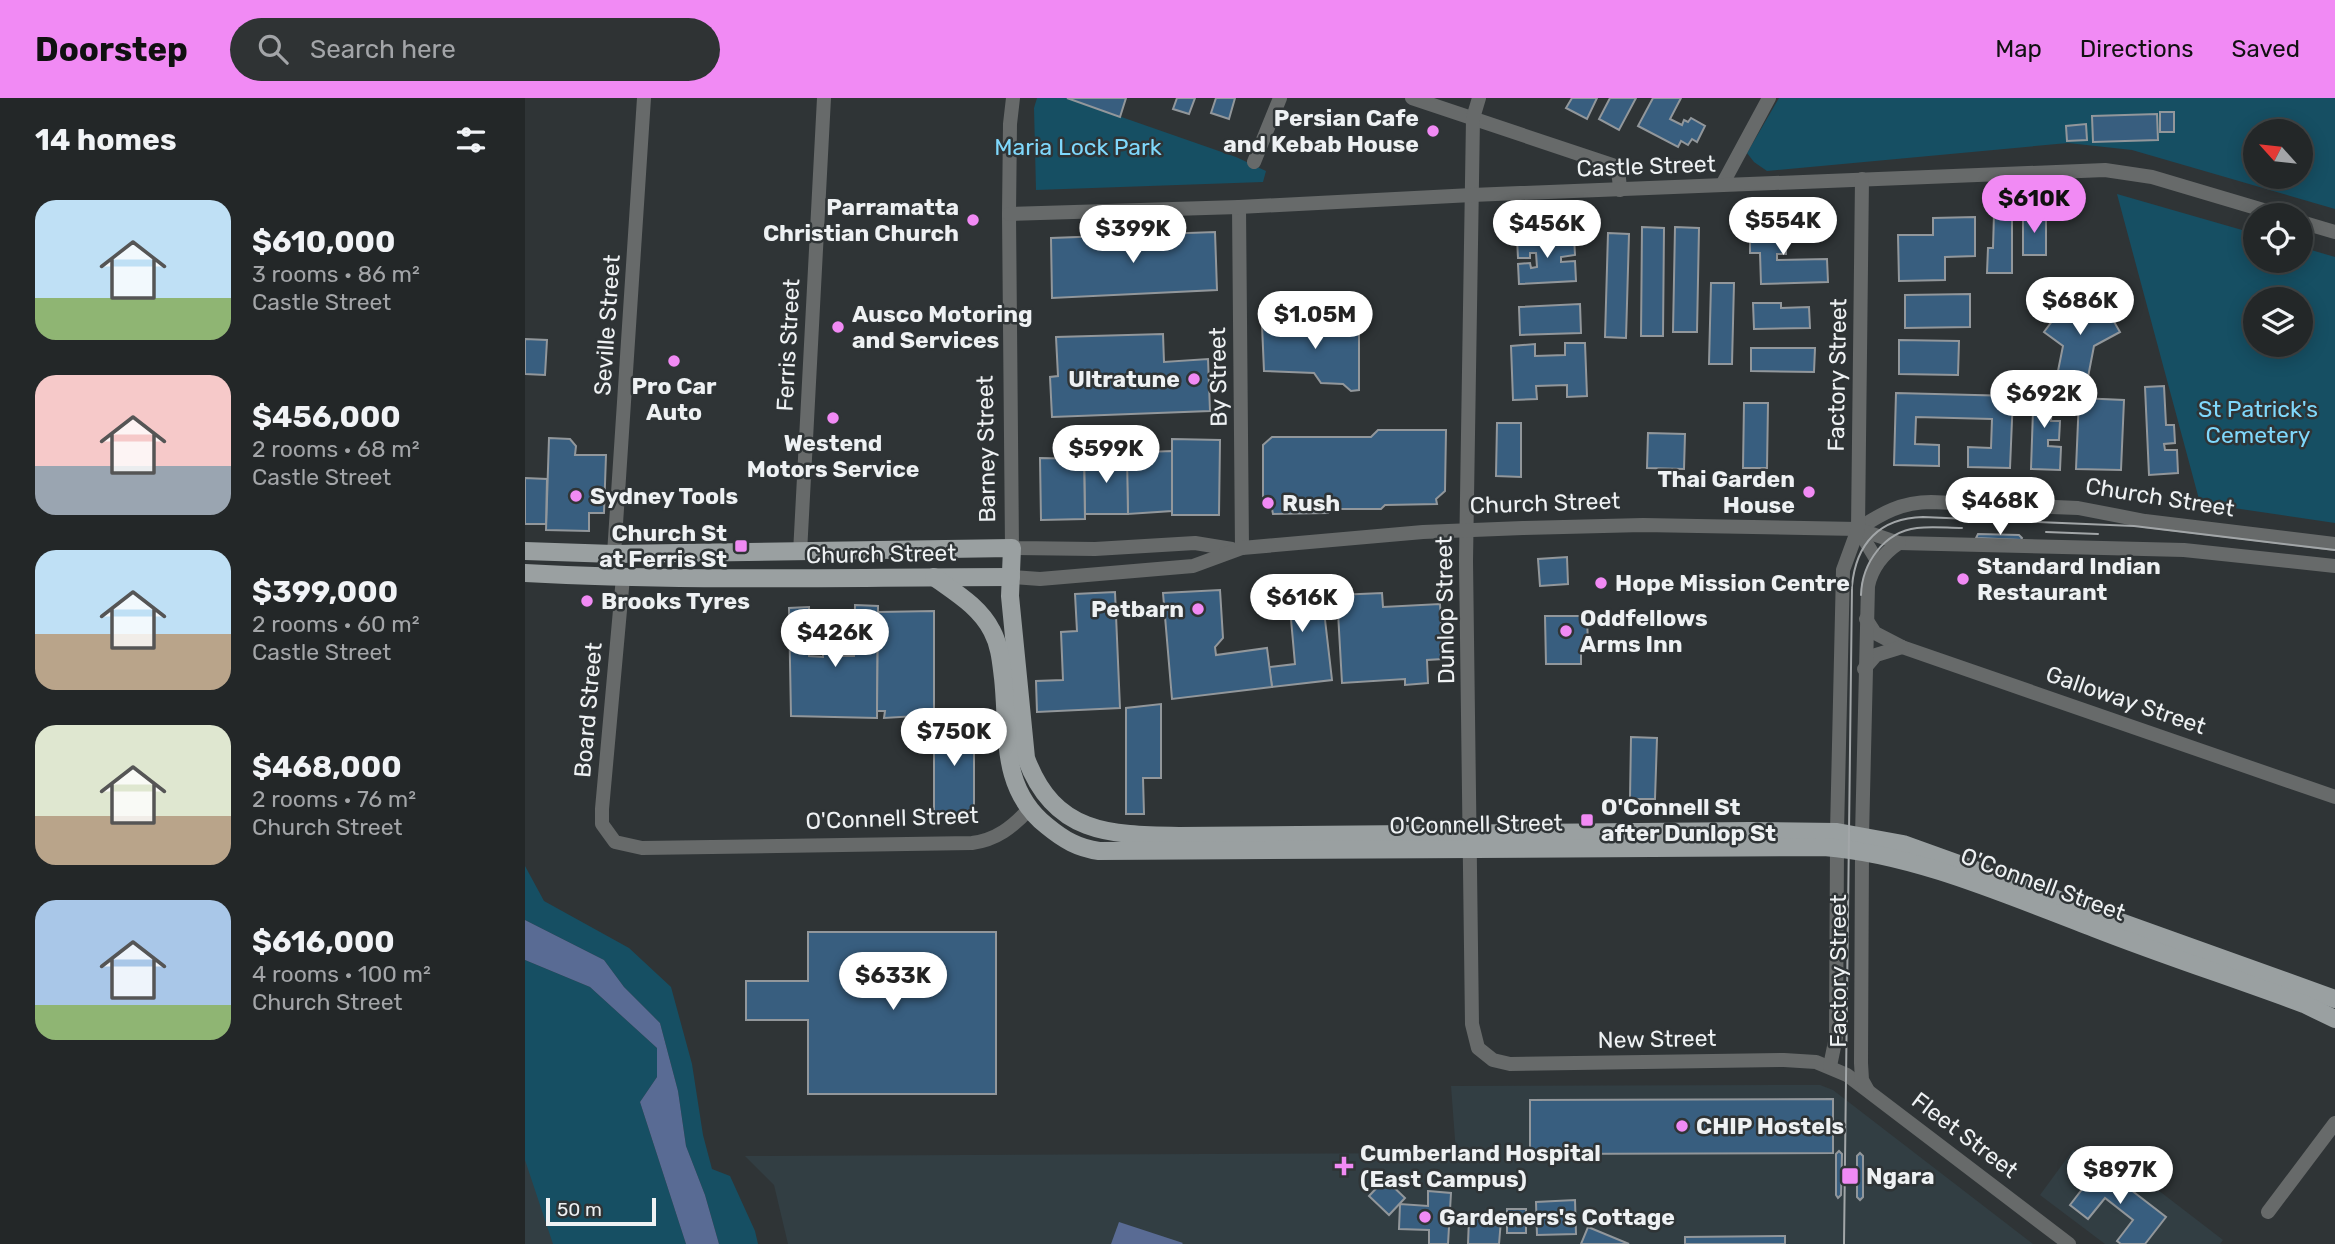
<!DOCTYPE html>
<html lang="en">
<head>
<meta charset="utf-8">
<style>
  body { margin:0; font-family:Rubik,sans-serif; background:#2f3334; color:#f1f3f6; height:100vh; display:flex; flex-direction:column; font-size:26px; white-space:nowrap }
  * { box-sizing:border-box; margin:0 }
  p { font-size:23px; color:#a3a5a8 }
  .icon { flex:none; width:38px; height:38px; fill:none; stroke:currentColor; stroke-width:2; stroke-linecap:round; stroke-linejoin:round }
  .map { position:relative; flex:1; overflow:hidden }
  .side { display:flex; flex-direction:column; background:#232728; width:525px }
  .side>* { flex:none }
  .needle { width:46px; rotate:297deg }
  .tools { position:absolute; left:1718px; top:21px; display:grid; gap:14px }
  .tools a { display:grid; place-items:center; width:70px; height:70px; border-radius:50%; background:#232728; box-shadow:0 4px 18px #0003,0 0 0 2px #404445; font-size:35px }
  .scale { position:absolute; left:21px; bottom:18px; width:110px; box-sizing:border-box; padding-left:7px; border:4px solid #eef1f3; border-top:0; font-size:19px; line-height:24px; white-space:nowrap; color:#eef1f3; -webkit-text-stroke:5px #2f3436; paint-order:stroke }
  .price { position:absolute; translate:-50% -60px; padding:0 16px; border-radius:24px; background:#fff; color:#222; font-size:23px; line-height:46px; filter:drop-shadow(0 2px 4px #0008) }
  .price::after { content:''; position:absolute; left:50%; top:42px; width:21px; height:16px; margin-left:-10px; background:inherit; clip-path:polygon(0 0,100% 0,50% 100%) }
  .price.active { background:#f18af4; color:#111 }
  ul { padding:0; list-style:none }
  li { display:flex; align-items:center; gap:21px; height:175px; padding:0 35px }
  li span { display:grid; place-items:center; flex:none; width:196px; height:140px; border-radius:21px; color:#555 }
  li>.icon { margin-inline-start:auto }
  span .icon { width:84px; height:84px; fill:#fffc; stroke-width:1 }
  li b { font-size:30px }
  h2 { display:flex; justify-content:space-between; align-items:center; height:84px; padding:0 35px; font-size:30px }
  header { display:flex; align-items:center; gap:42px; box-sizing:border-box; height:98px; padding:0 35px; background:#f18af4; color:#111 }
  header strong { font-size:33px }
  nav { display:flex; gap:38px; margin-inline-start:auto; font-size:24px }
  .search { width:490px; height:63px; background:#2f3334; display:flex; align-items:center; gap:18px; box-sizing:border-box; padding:0 24px; border-radius:38px; color:#a3a5a8; font-size:26px }
  main { display:flex; flex:1; min-height:0 }
  .map>svg:first-child { display:block }
  .built { fill:#323e43 }
  .green { fill:#164f63; fill-rule:evenodd }
  .water { fill:#596b94 }
  .building { fill:#385e7f; stroke:#92979b; stroke-width:2 }
  .lines { fill:none; stroke-linecap:round; stroke-linejoin:round }
  .minor { stroke:#676a6a; stroke-width:14 }
  .primary { stroke:#9aa0a1; stroke-width:18 }
  .tram { stroke:#a2a6a8; stroke-width:2 }
  .poi-dot { fill:#f18af4; stroke:#2f3436; stroke-width:2.5 }
  .labels { text-anchor:middle; dominant-baseline:central; stroke-width:5; stroke-linejoin:round; paint-order:stroke }
  .poi-label { font-size:23px; font-weight:bold; fill:#eef1f3; stroke:#2f3436; text-anchor:start }
  .park-label { font-size:23px; fill:#7fd8fc; stroke:#2f3436 }
  .street-label { font-size:23px; fill:#eef1f3; stroke:#2f3436 }
</style>
</head>
<body>
<header>
<strong>Doorstep</strong>
<div class="search"><svg class="icon" aria-label="search" viewBox="0 0 24 24"><circle cx="10" cy="10" r="6"/><path d="M15 15l6 6"/></svg>Search here</div>
<nav><a>Map</a><a>Directions</a><a>Saved</a></nav>
</header>
<main>
<section class="side">
<h2>14 homes<svg class="icon" aria-label="filters" viewBox="0 0 24 24"><path d="M4 7h16M4 17h16"/><circle cx="9" cy="7" r="2"/><circle cx="15" cy="17" r="2"/></svg></h2>
<ul>
<li><span style="background:linear-gradient(#bfe0f5 70%,#8fb573 0)"><svg class="icon" aria-label="home" viewBox="0 0 24 24"><path d="M3 11l9-7 9 7M6 9v11h12V9"/></svg></span><div><b>$610,000</b><p>3 rooms · 86 m²</p><p>Castle Street</p></div></li>
<li><span style="background:linear-gradient(#f6c9c9 65%,#9aa5b1 0)"><svg class="icon" aria-label="home" viewBox="0 0 24 24"><path d="M3 11l9-7 9 7M6 9v11h12V9"/></svg></span><div><b>$456,000</b><p>2 rooms · 68 m²</p><p>Castle Street</p></div></li>
<li><span style="background:linear-gradient(#bfe0f5 60%,#b9a48a 0)"><svg class="icon" aria-label="home" viewBox="0 0 24 24"><path d="M3 11l9-7 9 7M6 9v11h12V9"/></svg></span><div><b>$399,000</b><p>2 rooms · 60 m²</p><p>Castle Street</p></div></li>
<li><span style="background:linear-gradient(#dfe7d0 65%,#b9a48a 0)"><svg class="icon" aria-label="home" viewBox="0 0 24 24"><path d="M3 11l9-7 9 7M6 9v11h12V9"/></svg></span><div><b>$468,000</b><p>2 rooms · 76 m²</p><p>Church Street</p></div></li>
<li><span style="background:linear-gradient(#a9c7e8 75%,#8fb573 0)"><svg class="icon" aria-label="home" viewBox="0 0 24 24"><path d="M3 11l9-7 9 7M6 9v11h12V9"/></svg></span><div><b>$616,000</b><p>4 rooms · 100 m²</p><p>Church Street</p></div></li>
</ul>
</section>
<div class="map">
<svg width="1810" height="1146" viewBox="0 0 1810 1146">
  <rect width="100%" height="100%" fill="#2f3436"/>
  <g class="built">
    <path d="M1295,987L1308,992L1508,1146H263L249,1087L220,1058L931,1055L926,988Z"/>
    <path d="M1548,1052L1629,1089L1698,1142L1695,1146H1580L1515,1097Z"/>
    <path d="M0,1058L31,1146H0Z"/>
  </g>
  <g class="green">
    <path d="M512,0H542L711,59L741,73L738,84L511,92L509,10Z"/>
    <path d="M1254,0H1810V111L1607,52L1543,45L1242,73L1229,64L1222,55ZM1731,33H1776V79H1731Z"/>
    <path d="M1592,96L1731,136V163H1776V149L1810,159V425L1675,405ZM1731,201H1776V247H1731Z"/>
    <path d="M0,768L19,803L104,850L146,889L167,966L178,1037L187,1071L205,1078L230,1133L233,1146H194L180,1097L161,1048L153,993L135,925L99,889L79,862L0,822Z"/>
    <path d="M0,862L65,889L132,950V979L115,1004L161,1146H28L0,1062Z"/>
  </g>
  <g class="water">
    <path d="M0,822L79,862L99,889L135,925L153,993L161,1048L180,1097L194,1146H161L115,1004L132,979V950L65,889L0,862Z"/>
    <path d="M594,1124L658,1145L657,1146H586Z"/>
  </g>
  <g class="building">
    <path d="M542,0H601L595,19Z"/>
    <path d="M652,0H670L664,16L648,11Z"/>
    <path d="M691,0H710L704,21L686,15Z"/>
    <path d="M1047,0H1072L1062,21L1041,10Z"/>
    <path d="M1085,0H1111L1094,32L1074,21Z"/>
    <path d="M1128,0H1156L1145,21L1157,27L1159,22L1163,24L1166,20L1180,28L1172,44L1167,41L1163,47L1156,43L1153,49L1113,28Z"/>
    <rect x="1635" y="14" width="14" height="20"/>
    <path d="M1632,16L1633,42L1568,44L1567,18Z"/>
    <path d="M1561,26L1562,42L1542,43L1541,28Z"/>
    <path d="M1469,116H1487V175H1462L1463,150H1468Z"/>
    <rect x="1498" y="116" width="23" height="41"/>
    <path d="M1450,119V158L1420,159V182L1374,183L1373,137H1408V120Z"/>
    <path d="M1261,124V156H1252V162L1302,161L1303,184L1236,186L1235,155H1225V125Z"/>
    <path d="M1117,129L1139,130L1138,238H1116Z"/>
    <path d="M1150,129L1174,130L1172,234H1148Z"/>
    <path d="M690,134L692,192L527,200L526,140Z"/>
    <path d="M1083,135L1104,136L1101,240L1080,239Z"/>
    <path d="M1049,138L1050,157L1036,159V164L1050,163L1051,183L994,186L993,166L1005,165L1006,170L1012,169L1011,155H1005V160H993L992,140Z"/>
    <path d="M1186,185H1209L1207,266H1184Z"/>
    <path d="M1445,196V229L1380,230V197Z"/>
    <path d="M1228,205H1256V210L1284,209L1285,230L1229,231Z"/>
    <path d="M1055,206L1056,235L995,237L994,209Z"/>
    <path d="M1540,206L1559,220L1580,208L1595,234L1569,248L1563,279L1533,273L1538,248L1519,234Z"/>
    <path d="M834,225V292L826,293L818,286L796,285L789,275L739,273L737,227Z"/>
    <path d="M638,236L639,264L683,261L685,313L527,319L525,279L533,278L531,239Z"/>
    <path d="M0,241L22,242L20,277L0,276Z"/>
    <path d="M1374,242L1434,243L1433,277L1374,276Z"/>
    <path d="M1040,245H1060L1062,298L1042,299V287L1011,288L1012,301L988,302L986,248L1010,246V258L1040,257Z"/>
    <path d="M1226,250H1290L1289,274L1226,273Z"/>
    <path d="M1509,283L1528,284L1526,323H1535L1534,342H1523V348L1536,349L1535,372L1506,371Z"/>
    <path d="M1639,288L1641,327H1649L1650,345L1639,346L1640,352H1652L1653,375L1624,377L1620,289Z"/>
    <path d="M1371,295L1488,298L1485,370L1443,369V349L1466,350L1467,321L1391,319L1390,346L1414,347V368L1369,367Z"/>
    <path d="M1554,300L1599,302L1596,372L1551,371Z"/>
    <path d="M1219,305H1243L1242,370H1218Z"/>
    <path d="M972,325H996V379L971,378Z"/>
    <path d="M853,332H921L920,393L911,401L912,406L860,407L856,411H807L803,415L748,416L747,411L738,402V347L747,339H846Z"/>
    <path d="M1123,335L1160,336L1159,371L1122,370Z"/>
    <path d="M24,340L45,341L51,348L50,357H81L79,415H64V433L21,432Z"/>
    <path d="M647,341L695,342L694,417H647Z"/>
    <path d="M621,347L622,354L647,353V413L603,416L601,348Z"/>
    <path d="M602,357L603,416H560L559,358Z"/>
    <path d="M515,360L559,361L560,421L516,422Z"/>
    <path d="M0,380L22,381L21,426H0Z"/>
    <path d="M1452,413L1497,414L1498,416L1495,419L1454,417Z"/>
    <path d="M1453,436L1494,437L1497,440L1496,442L1451,440Z"/>
    <path d="M1042,459L1043,486L1015,488L1013,461Z"/>
    <path d="M796,487L807,582L747,589L744,569L770,566L765,510L738,513L736,490Z"/>
    <path d="M695,492L698,540L690,549L691,557L742,550L747,589L647,601L638,495Z"/>
    <path d="M590,494L595,610L512,614L511,583L538,582L536,534L552,533L550,496Z"/>
    <path d="M857,495L858,509L915,506L918,561L902,562L903,585L880,587V581L817,585L812,497Z"/>
    <path d="M330,507L353,508L352,620L266,618L264,510L284,509V558L298,559V530H315V558H329Z"/>
    <path d="M409,513V617L359,620L360,613H352L353,514Z"/>
    <path d="M1020,518H1062L1063,547H1056V566H1021Z"/>
    <path d="M636,606V680H618L619,716H601V610Z"/>
    <rect x="409" y="622" width="40" height="95"/>
    <path d="M1106,639L1132,640L1130,701H1105Z"/>
    <path d="M283,834H471V996H283V922H221V883H283Z"/>
    <path d="M1308,1001V1055L1005,1056V1002Z"/>
    <path d="M1314,1053L1317,1056L1316,1097L1313,1100L1311,1097V1056Z"/>
    <path d="M1335,1055L1338,1058V1099L1335,1102L1332,1099V1058Z"/>
    <path d="M1575,1068L1641,1119L1620,1146H1596L1592,1143L1608,1122L1580,1100L1563,1121L1545,1107Z"/>
    <path d="M860,1081L880,1100L864,1117L844,1098Z"/>
    <path d="M903,1093L926,1095L923,1146H904V1132L874,1131L875,1106L903,1108Z"/>
    <path d="M1050,1102L1051,1136L1012,1137L1011,1104Z"/>
    <rect x="982" y="1111" width="19" height="24"/>
    <path d="M944,1120L976,1122L974,1146H943Z"/>
    <path d="M1063,1129L1104,1146H1056Z"/>
    <path d="M1260,1138V1146H1160V1139Z"/>
  </g>
  <g class="lines">
    <g class="minor">
      <path d="M488,0L485,26L484,116L487,450L570,451L670,445L707,451"/>
      <path d="M887,0L1087,67C1095,74 1094,82 1095,92"/>
      <path d="M954,0L948,20L941,463L947,926L953,950L968,962L985,966L1259,962L1291,964L1322,977L1544,1146"/>
      <path d="M729,64L755,0"/>
      <path d="M1197,87L1244,0"/>
      <path d="M714,109L717,450"/>
      <path d="M484,116L714,109L947,97L1580,72L1627,79L1755,117"/>
      <path d="M1776,124L1810,134"/>
      <path d="M1333,431C1357,415 1377,404 1406,404L1553,410L1620,423L1810,446"/>
      <path d="M1333,431L1351,461V467"/>
      <path d="M275,455L299,0"/>
      <path d="M89,456L119,0"/>
      <path d="M98,479L77,711V726L90,744L117,750L447,745C471,742 488,729 504,711"/>
      <path d="M486,479L515,481L668,468L717,450L898,434L998,430L1118,427L1333,431L1374,445L1659,452L1810,468"/>
      <path d="M1341,521L1350,535L1377,549L1810,699"/>
      <path d="M1339,571L1351,557L1377,549"/>
      <path d="M1312,734L1318,472L1333,431L1337,81"/>
      <path d="M1337,738L1343,488C1347,469 1359,455 1374,445"/>
      <path d="M1337,754L1336,965L1337,982L1342,991"/>
      <path d="M1305,968L1311,939L1312,750"/>
      <path d="M1743,1114L1810,1025"/>
    </g>
    <g class="primary">
      <path d="M0,453L89,456L487,450L485,498L501,660C529,736 584,737 654,738L1225,733L1312,734L1378,746L1810,901"/>
      <path d="M0,475C162,484 324,479 486,479"/>
      <path d="M409,479C431,495 455,509 467,533C475,548 476,564 478,580C484,635 474,690 522,728C539,742 553,750 574,753L1299,749C1390,756 1484,798 1569,830C1638,857 1709,880 1779,906L1810,921"/>
    </g>
    <g class="tram">
      <path d="M1521,434L1573,436"/>
      <path d="M1336,497C1337,465 1359,434 1392,430C1407,428 1422,430 1437,430"/>
      <path d="M1319,1146L1327,488C1331,445 1355,420 1398,419L1609,428L1810,452"/>
    </g>
  </g>
  <g class="poi-dot">
    <circle cx="908" cy="33" r="7"/>
    <circle cx="448" cy="122" r="7"/>
    <circle cx="313" cy="229" r="7"/>
    <circle cx="149" cy="263" r="7"/>
    <circle cx="669" cy="281" r="7"/>
    <circle cx="308" cy="320" r="7"/>
    <circle cx="1284" cy="394" r="7"/>
    <circle cx="51" cy="398" r="7"/>
    <circle cx="743" cy="405" r="7"/>
    <rect x="209" y="441" width="14" height="14" rx="3.5"/>
    <circle cx="1438" cy="481" r="7"/>
    <circle cx="1076" cy="485" r="7"/>
    <circle cx="62" cy="503" r="7"/>
    <circle cx="673" cy="511" r="7"/>
    <circle cx="1041" cy="533" r="7"/>
    <rect x="1055" y="715" width="14" height="14" rx="3.5"/>
    <circle cx="1157" cy="1028" r="7"/>
    <path d="M815.5 1057.5h7v7h7v7h-7v7h-7v-7h-7v-7h7z"/>
    <rect x="1316" y="1069" width="18" height="18" rx="3.5"/>
    <circle cx="900" cy="1119" r="7"/>
  </g>
  <g class="labels">
    <g class="poi-label">
      <text x="894" y="20" text-anchor="end">Persian Cafe<tspan x="894" dy="26">and Kebab House</tspan></text>
      <text x="434" y="109" text-anchor="end">Parramatta<tspan x="434" dy="26">Christian Church</tspan></text>
      <text x="327" y="216">Ausco Motoring<tspan x="327" dy="26">and Services</tspan></text>
      <text x="655" y="281" text-anchor="end">Ultratune</text>
      <text x="149" y="288" text-anchor="middle">Pro Car<tspan x="149" dy="26">Auto</tspan></text>
      <text x="308" y="345" text-anchor="middle">Westend<tspan x="308" dy="26">Motors Service</tspan></text>
      <text x="1270" y="381" text-anchor="end">Thai Garden<tspan x="1270" dy="26">House</tspan></text>
      <text x="65" y="398">Sydney Tools</text>
      <text x="757" y="405">Rush</text>
      <text x="202" y="435" text-anchor="end">Church St<tspan x="202" dy="26">at Ferris St</tspan></text>
      <text x="1452" y="468">Standard Indian<tspan x="1452" dy="26">Restaurant</tspan></text>
      <text x="1090" y="485">Hope Mission Centre</text>
      <text x="76" y="503">Brooks Tyres</text>
      <text x="659" y="511" text-anchor="end">Petbarn</text>
      <text x="1055" y="520">Oddfellows<tspan x="1055" dy="26">Arms Inn</tspan></text>
      <text x="1076" y="709">O'Connell St<tspan x="1076" dy="26">after Dunlop St</tspan></text>
      <text x="1171" y="1028">CHIP Hostels</text>
      <text x="835" y="1055">Cumberland Hospital<tspan x="835" dy="26">(East Campus)</tspan></text>
      <text x="1341" y="1078">Ngara</text>
      <text x="914" y="1119">Gardeners's Cottage</text>
    </g>
    <g class="park-label">
      <text x="553" y="49">Maria Lock Park</text>
      <text x="1733" y="311">St Patrick's<tspan x="1733" dy="26">Cemetery</tspan></text>
    </g>
    <g class="street-label">
      <text transform="translate(1121 68) rotate(-2)">Castle Street</text>
      <text transform="translate(82 227) rotate(-86)">Seville Street</text>
      <text transform="translate(263 247) rotate(-87)">Ferris Street</text>
      <text transform="translate(1312 277) rotate(-89)">Factory Street</text>
      <text transform="translate(693 279) rotate(-91)">By Street</text>
      <text transform="translate(461 351) rotate(-91)">Barney Street</text>
      <text transform="translate(1635 399) rotate(9)">Church Street</text>
      <text transform="translate(1020 405) rotate(-2)">Church Street</text>
      <text transform="translate(356 456) rotate(-1)">Church Street</text>
      <text transform="translate(920 512) rotate(-91)">Dunlop Street</text>
      <text transform="translate(1601 602) rotate(19)">Galloway Street</text>
      <text transform="translate(63 612) rotate(-85)">Board Street</text>
      <text transform="translate(367 720) rotate(-2)">O'Connell Street</text>
      <text transform="translate(951 726) rotate(-1)">O'Connell Street</text>
      <text transform="translate(1518 786) rotate(20)">O'Connell Street</text>
      <text transform="translate(1313 873) rotate(-90)">Factory Street</text>
      <text transform="translate(1132 941) rotate(-1)">New Street</text>
      <text transform="translate(1440 1037) rotate(37)">Fleet Street</text>
    </g>
  </g>
</svg>
<div class="tools">
<a><svg class="needle" viewBox="-14 -14 28 28"><path d="M0-13l5 13h-10z" fill="#e53935"/><path d="M0 13l5-13h-10z" fill="#a3a5a8"/></svg></a>
<a><svg class="icon" aria-label="locate" viewBox="0 0 24 24"><circle cx="12" cy="12" r="6"/><path d="M12 2v4M12 18v4M2 12h4M18 12h4"/></svg></a>
<a><svg class="icon" aria-label="layers" viewBox="0 0 24 24"><path d="M12 4l9 5-9 5-9-5zM3 14l9 5 9-5"/></svg></a>
</div>
<div class="scale">50 m</div>
<b class="price active" style="left:1509px;top:137px">$610K</b>
<b class="price" style="left:1258px;top:159px">$554K</b>
<b class="price" style="left:1022px;top:162px">$456K</b>
<b class="price" style="left:608px;top:167px">$399K</b>
<b class="price" style="left:1555px;top:239px">$686K</b>
<b class="price" style="left:790px;top:253px">$1.05M</b>
<b class="price" style="left:1519px;top:332px">$692K</b>
<b class="price" style="left:581px;top:387px">$599K</b>
<b class="price" style="left:1475px;top:439px">$468K</b>
<b class="price" style="left:777px;top:536px">$616K</b>
<b class="price" style="left:310px;top:571px">$426K</b>
<b class="price" style="left:429px;top:670px">$750K</b>
<b class="price" style="left:368px;top:914px">$633K</b>
<b class="price" style="left:1595px;top:1108px">$897K</b>
</div>
</main>
</body>
</html>
